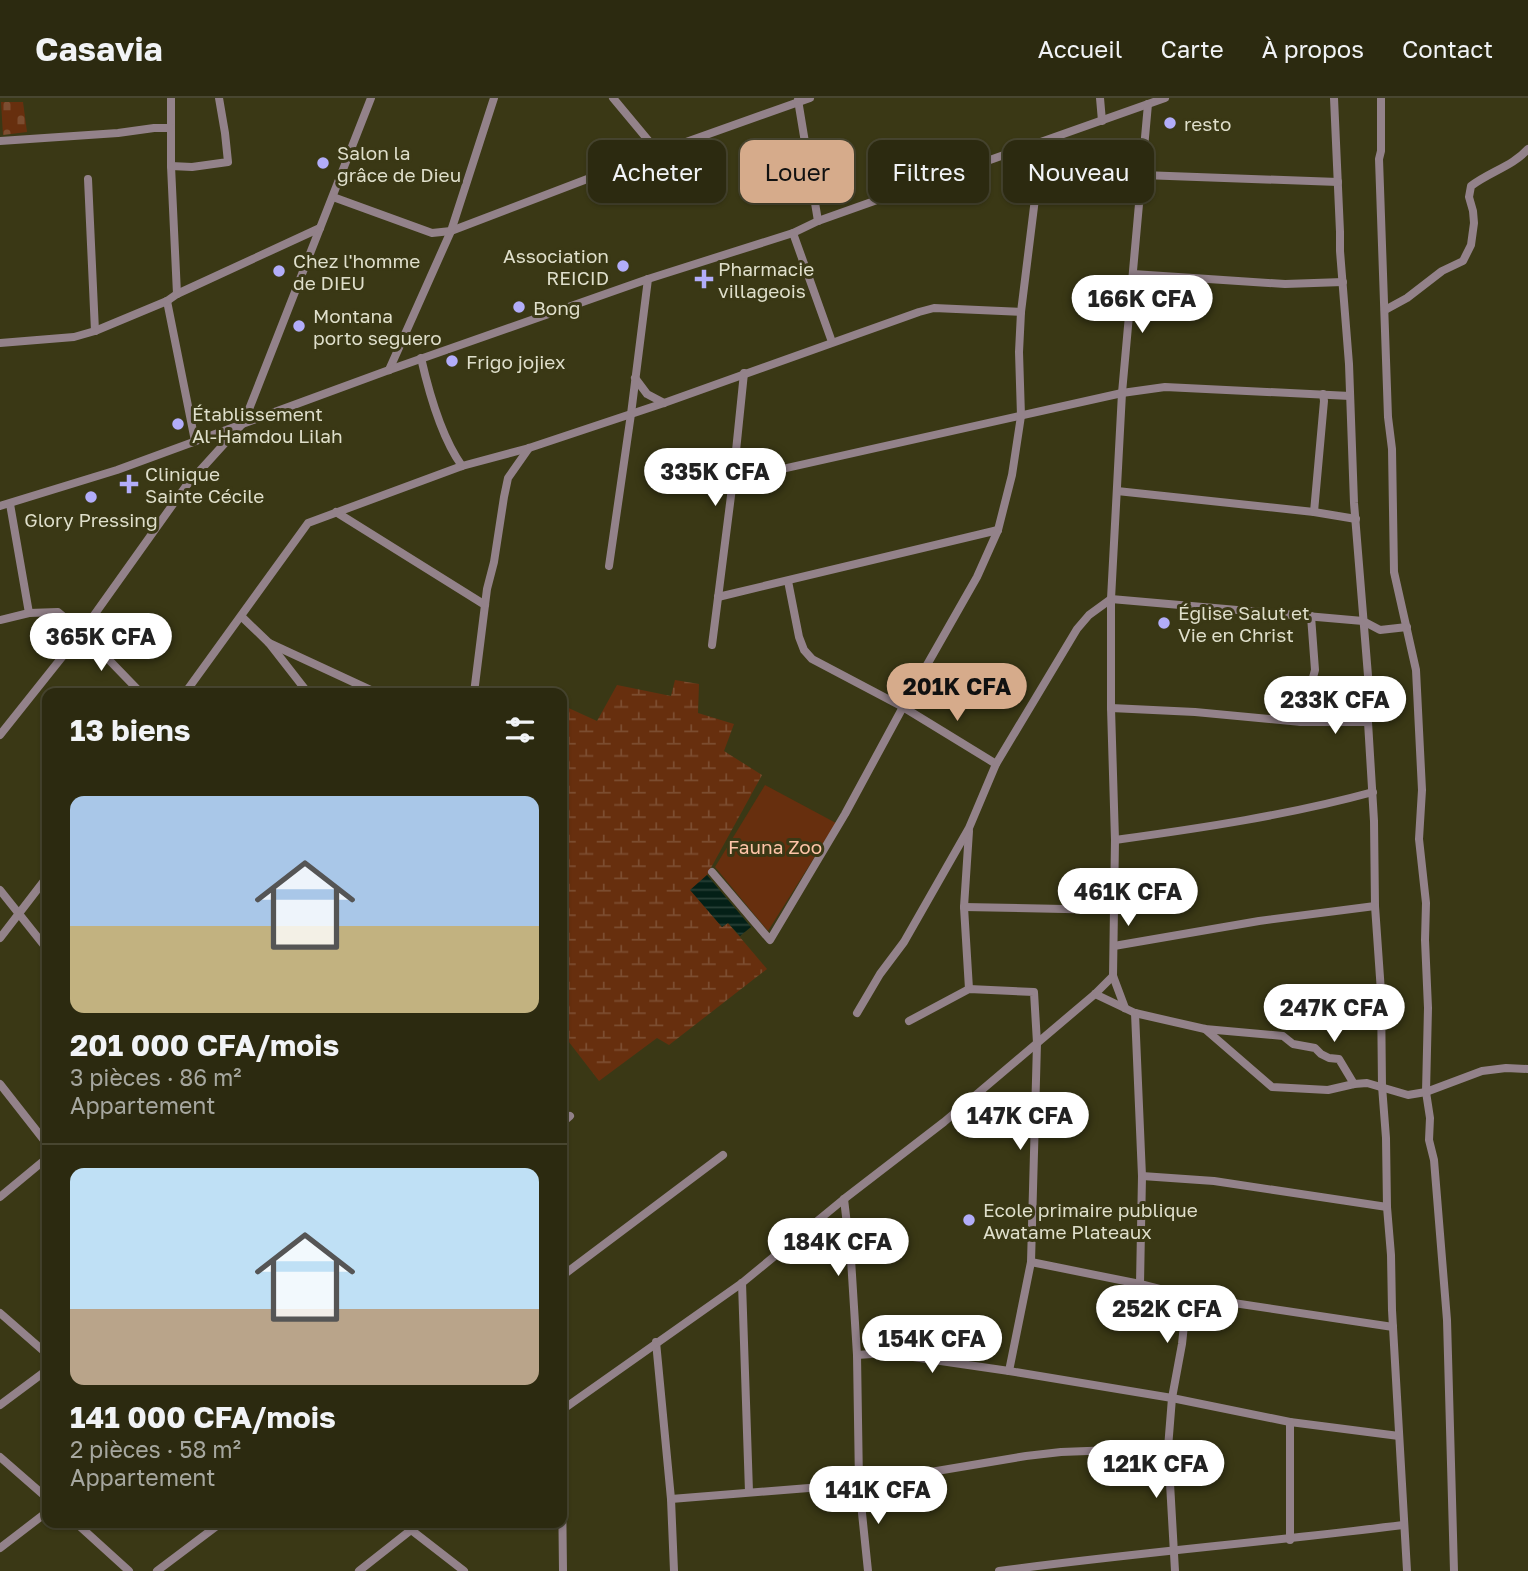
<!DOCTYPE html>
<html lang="fr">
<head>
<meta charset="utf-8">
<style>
  body { margin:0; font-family:"Golos Text",sans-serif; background:#38361e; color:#f1f3f6; height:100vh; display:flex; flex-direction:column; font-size:26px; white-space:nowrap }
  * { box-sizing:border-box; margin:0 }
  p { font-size:23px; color:#a6a79f }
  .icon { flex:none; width:38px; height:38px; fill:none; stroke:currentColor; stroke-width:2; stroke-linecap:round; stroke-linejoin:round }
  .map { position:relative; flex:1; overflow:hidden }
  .side { position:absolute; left:42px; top:590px; width:525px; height:840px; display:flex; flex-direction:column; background:#2c2a10; border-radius:14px; box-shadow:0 2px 5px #0004,0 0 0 2px #484630 }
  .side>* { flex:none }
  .top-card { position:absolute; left:588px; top:42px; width:665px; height:63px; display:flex; gap:14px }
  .price { position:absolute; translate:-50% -60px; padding:0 16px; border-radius:24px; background:#fff; color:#222; font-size:23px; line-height:46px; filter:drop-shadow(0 2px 4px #0008) }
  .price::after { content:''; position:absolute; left:50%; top:42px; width:21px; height:16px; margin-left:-10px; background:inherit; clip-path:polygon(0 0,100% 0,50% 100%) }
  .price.on { background:#d6ab8b; color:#111 }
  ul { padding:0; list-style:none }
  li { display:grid; align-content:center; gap:14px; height:371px; padding:0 28px }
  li+li { border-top:2px solid #484630 }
  li span { display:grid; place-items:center; height:217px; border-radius:14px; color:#555 }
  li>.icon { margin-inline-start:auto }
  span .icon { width:126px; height:126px; fill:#fffc; stroke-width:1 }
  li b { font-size:30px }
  h2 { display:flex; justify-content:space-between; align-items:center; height:84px; padding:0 28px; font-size:30px }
  .pill { padding:0 24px; border-radius:14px; background:#2c2a10; box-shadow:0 2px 5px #0004,0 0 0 2px #484630; font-size:24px; line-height:63px }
  .pill.on { background:#d6ab8b; color:#111 }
  header { display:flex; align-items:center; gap:42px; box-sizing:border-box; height:98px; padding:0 35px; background:#2c2a10; border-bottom:2px solid #484630 }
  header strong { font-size:33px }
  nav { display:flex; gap:38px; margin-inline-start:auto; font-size:24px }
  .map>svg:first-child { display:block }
  .wetland { fill:url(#wetland-marsh) }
  .cemetery { fill:url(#cemetery-stones) }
  .green { fill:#672f0e }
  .water { fill:url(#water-rules) }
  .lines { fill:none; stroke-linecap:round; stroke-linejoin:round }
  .street { stroke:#93828a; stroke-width:8 }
  .poi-dot { fill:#b2adf9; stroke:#3a3815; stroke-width:2.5 }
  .labels { text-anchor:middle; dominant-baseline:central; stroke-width:6; stroke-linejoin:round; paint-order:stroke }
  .poi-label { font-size:19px; fill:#dfdfcb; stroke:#3a3815; text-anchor:start }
  .park-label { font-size:19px; fill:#fec4a8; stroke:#3a3815 }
</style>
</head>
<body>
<header>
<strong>Casavia</strong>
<nav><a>Accueil</a><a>Carte</a><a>À propos</a><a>Contact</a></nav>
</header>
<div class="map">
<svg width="1528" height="1473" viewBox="0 0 1528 1473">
  <defs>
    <pattern id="wetland-marsh" width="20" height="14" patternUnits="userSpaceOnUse" patternTransform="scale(1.75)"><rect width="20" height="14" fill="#672f0e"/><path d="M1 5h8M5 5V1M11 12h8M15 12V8" fill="none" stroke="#7c4d30"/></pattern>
    <pattern id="cemetery-stones" width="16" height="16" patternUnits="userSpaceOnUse" patternTransform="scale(1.75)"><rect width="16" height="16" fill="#672f0e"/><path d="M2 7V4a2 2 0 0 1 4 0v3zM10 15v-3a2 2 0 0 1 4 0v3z" fill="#7c4d30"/></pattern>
    <pattern id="water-rules" width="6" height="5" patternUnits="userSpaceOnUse" patternTransform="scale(1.75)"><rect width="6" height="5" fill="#042017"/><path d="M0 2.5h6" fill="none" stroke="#284037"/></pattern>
  </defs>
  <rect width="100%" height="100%" fill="#3a3815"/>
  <path class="wetland" d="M675,582L699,586L698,615L734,626L724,653L762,677L707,777L691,792L722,829L728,825L767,871L669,947L657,940L599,983L562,935V607L597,623L617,587L671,598Z"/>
  <path class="cemetery" d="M1,4H23L27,34L3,37Z"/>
  <path class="green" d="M765,687L836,725L768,833L715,769Z"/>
  <path class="water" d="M707,777L751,829L740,838L728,825L722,829L690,792Z"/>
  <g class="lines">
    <g class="street">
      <path d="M171,0V68L177,196"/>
      <path d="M613,0L658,54"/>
      <path d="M1100,0L1102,23"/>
      <path d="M1334,0L1340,134V153L1349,266L1354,405L1369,590L1368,624L1374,723L1375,808L1381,894L1382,988L1386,1040L1387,1109L1391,1157L1392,1212L1407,1473"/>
      <path d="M1381,0V53L1379,61L1388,319L1392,351L1394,474L1416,572L1422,692L1419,741L1426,805L1425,842L1428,910L1426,994L1430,1020L1429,1042L1434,1062L1447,1222L1454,1473"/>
      <path d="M798,2L818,123"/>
      <path d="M0,43L118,35L154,30H171"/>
      <path d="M171,68L192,69L228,64L225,35L219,0"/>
      <path d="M1142,77L1338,84"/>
      <path d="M88,81L95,233"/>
      <path d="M333,99L432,135L451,133L658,54L810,0"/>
      <path d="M793,135L832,244"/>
      <path d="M1133,176L1285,186L1343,184"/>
      <path d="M167,203L195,343"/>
      <path d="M1385,212L1407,200L1442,173L1463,163L1471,147L1474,125L1473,113L1469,99L1471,88C1489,74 1513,68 1528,51"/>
      <path d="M0,245L74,239L95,233L167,203L177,196L320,130"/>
      <path d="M421,260C429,295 441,339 462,368"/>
      <path d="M389,272L451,133L494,0"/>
      <path d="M635,280L647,296L664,305"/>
      <path d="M733,382L1122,295L1165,289L1350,298"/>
      <path d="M1117,393L1314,414L1356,421"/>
      <path d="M10,406L29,515"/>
      <path d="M0,408L117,372L389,272L648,181L793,135L818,123L1165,0"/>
      <path d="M336,414L485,507"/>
      <path d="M1314,414L1324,303L1323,296"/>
      <path d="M609,468L631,316L648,181"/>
      <path d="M788,483L799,539L804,552L812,561L903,609L996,666"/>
      <path d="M718,499L998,432"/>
      <path d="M242,519L269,545L308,595"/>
      <path d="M0,522L29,515L58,514L82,534L141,595"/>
      <path d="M269,545L377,595"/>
      <path d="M712,547L733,382L744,275"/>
      <path d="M185,595L308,425L462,368L529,350L664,305L919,214L934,210L1021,214"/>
      <path d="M474,595L487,491L494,464L504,399L508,380L529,350"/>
      <path d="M1111,610L1195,614L1301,624H1368"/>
      <path d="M1301,624L1315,572L1311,518"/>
      <path d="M0,637L82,534L186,388L244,324L371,0"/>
      <path d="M969,733L964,809L969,891"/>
      <path d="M1115,742C1202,730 1289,717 1373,694"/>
      <path d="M712,774L770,842L845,716L903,609L977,479L998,432L1012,377L1021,318L1019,254L1021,214L1042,44"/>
      <path d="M0,792L47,851"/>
      <path d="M964,809L1113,812"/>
      <path d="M0,840L47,779"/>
      <path d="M1114,848L1259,823L1375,808"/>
      <path d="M1095,896L1135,915L1205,931L1283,938L1293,946L1315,950L1321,956L1329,960L1339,961L1354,986"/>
      <path d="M1125,910L1113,878L1115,742L1111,610V501L1122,295L1148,6"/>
      <path d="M857,915L880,876L904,844L969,730L996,666L1077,531L1089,517L1111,501L1363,523L1380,532L1407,529"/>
      <path d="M1135,915L1142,1078L1140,1186"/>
      <path d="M909,923L969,891L1034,894L1037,945L1031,1164L1009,1273"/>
      <path d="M1205,931L1272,989L1328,992L1354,986L1367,985L1408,997L1426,994L1482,973L1506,970L1528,971"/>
      <path d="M0,986L47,1046"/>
      <path d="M562,1025L570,1018"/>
      <path d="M1142,1078L1214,1083L1387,1109"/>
      <path d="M0,1099L47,1060"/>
      <path d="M844,1101L851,1161L857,1257L859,1386L868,1473"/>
      <path d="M1031,1164L1140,1186L1187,1198L1393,1229"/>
      <path d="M562,1178L723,1057"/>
      <path d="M742,1185L749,1394"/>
      <path d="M0,1215L47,1256"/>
      <path d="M656,1244L671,1401L674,1473"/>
      <path d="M857,1257L886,1255L1009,1273L1172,1300L1290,1324L1399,1338"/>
      <path d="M0,1307L47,1272"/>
      <path d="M562,1312L742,1185L844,1101L944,1024L1095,896L1113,878"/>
      <path d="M0,1359L47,1400"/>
      <path d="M562,1388L563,1473"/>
      <path d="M671,1401L859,1386L1026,1358L1061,1354L1168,1350"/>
      <path d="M75,1424L129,1473"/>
      <path d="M401,1424L464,1473"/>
      <path d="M1290,1442V1324"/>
      <path d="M0,1450L47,1414"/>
      <path d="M157,1473L222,1424"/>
      <path d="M359,1473L421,1424"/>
      <path d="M999,1473C1133,1455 1268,1444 1403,1427"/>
      <path d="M1175,1473L1168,1350L1172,1300L1182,1246L1187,1198"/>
    </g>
  </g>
  <g class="poi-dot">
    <circle cx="1170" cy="25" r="7"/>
    <circle cx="323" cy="65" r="7"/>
    <circle cx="623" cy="168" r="7"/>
    <circle cx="279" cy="173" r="7"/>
    <path d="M700.5 170.5h7v7h7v7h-7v7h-7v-7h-7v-7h7z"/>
    <circle cx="519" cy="209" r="7"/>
    <circle cx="299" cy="228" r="7"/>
    <circle cx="452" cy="263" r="7"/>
    <circle cx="178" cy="326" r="7"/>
    <path d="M125.5 375.5h7v7h7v7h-7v7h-7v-7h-7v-7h7z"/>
    <circle cx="91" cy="399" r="7"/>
    <circle cx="1164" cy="525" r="7"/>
    <circle cx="969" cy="1122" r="7"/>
  </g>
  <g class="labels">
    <g class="poi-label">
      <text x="1184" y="25">resto</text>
      <text x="337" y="54">Salon la<tspan x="337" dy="22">grâce de Dieu</tspan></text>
      <text x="609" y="157" text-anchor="end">Association<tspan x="609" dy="22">REICID</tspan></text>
      <text x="293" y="162">Chez l'homme<tspan x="293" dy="22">de DIEU</tspan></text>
      <text x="718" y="170">Pharmacie<tspan x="718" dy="22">villageois</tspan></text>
      <text x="533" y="209">Bong</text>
      <text x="313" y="217">Montana<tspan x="313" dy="22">porto seguero</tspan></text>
      <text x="466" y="263">Frigo jojiex</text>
      <text x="192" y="315">Établissement<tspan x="192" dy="22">Al-Hamdou Lilah</tspan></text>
      <text x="145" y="375">Clinique<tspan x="145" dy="22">Sainte Cécile</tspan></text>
      <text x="91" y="421" text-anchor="middle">Glory Pressing</text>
      <text x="1178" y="514">Église Salut et<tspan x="1178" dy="22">Vie en Christ</tspan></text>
      <text x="983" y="1111">Ecole primaire publique<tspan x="983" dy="22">Awatame Plateaux</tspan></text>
    </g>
    <g class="park-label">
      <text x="775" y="748">Fauna Zoo</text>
    </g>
  </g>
</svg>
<b class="price" style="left:1142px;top:237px">166K CFA</b>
<b class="price" style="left:715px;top:410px">335K CFA</b>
<b class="price" style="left:101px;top:575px">365K CFA</b>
<b class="price on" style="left:957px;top:625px">201K CFA</b>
<b class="price" style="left:1335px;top:638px">233K CFA</b>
<b class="price" style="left:1128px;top:830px">461K CFA</b>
<b class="price" style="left:1334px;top:946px">247K CFA</b>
<b class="price" style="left:1020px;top:1054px">147K CFA</b>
<b class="price" style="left:838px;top:1180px">184K CFA</b>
<b class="price" style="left:1167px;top:1247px">252K CFA</b>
<b class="price" style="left:932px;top:1277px">154K CFA</b>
<b class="price" style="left:1156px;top:1402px">121K CFA</b>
<b class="price" style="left:878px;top:1428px">141K CFA</b>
<div class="top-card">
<a class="pill">Acheter</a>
<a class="pill on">Louer</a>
<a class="pill">Filtres</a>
<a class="pill">Nouveau</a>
</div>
<section class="side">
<h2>13 biens<svg class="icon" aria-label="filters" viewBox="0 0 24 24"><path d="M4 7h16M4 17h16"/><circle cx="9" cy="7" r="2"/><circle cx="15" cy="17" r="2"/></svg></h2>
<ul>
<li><span style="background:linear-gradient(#a9c7e8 60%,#c2b280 0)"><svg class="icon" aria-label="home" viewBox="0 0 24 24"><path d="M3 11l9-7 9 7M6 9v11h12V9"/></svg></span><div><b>201 000 CFA/mois</b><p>3 pièces · 86 m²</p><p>Appartement</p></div></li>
<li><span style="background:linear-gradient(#bfe0f5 65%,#b9a48a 0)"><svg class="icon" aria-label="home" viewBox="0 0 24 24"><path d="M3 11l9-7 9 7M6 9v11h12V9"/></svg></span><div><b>141 000 CFA/mois</b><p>2 pièces · 58 m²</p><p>Appartement</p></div></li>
</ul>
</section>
</div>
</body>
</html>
